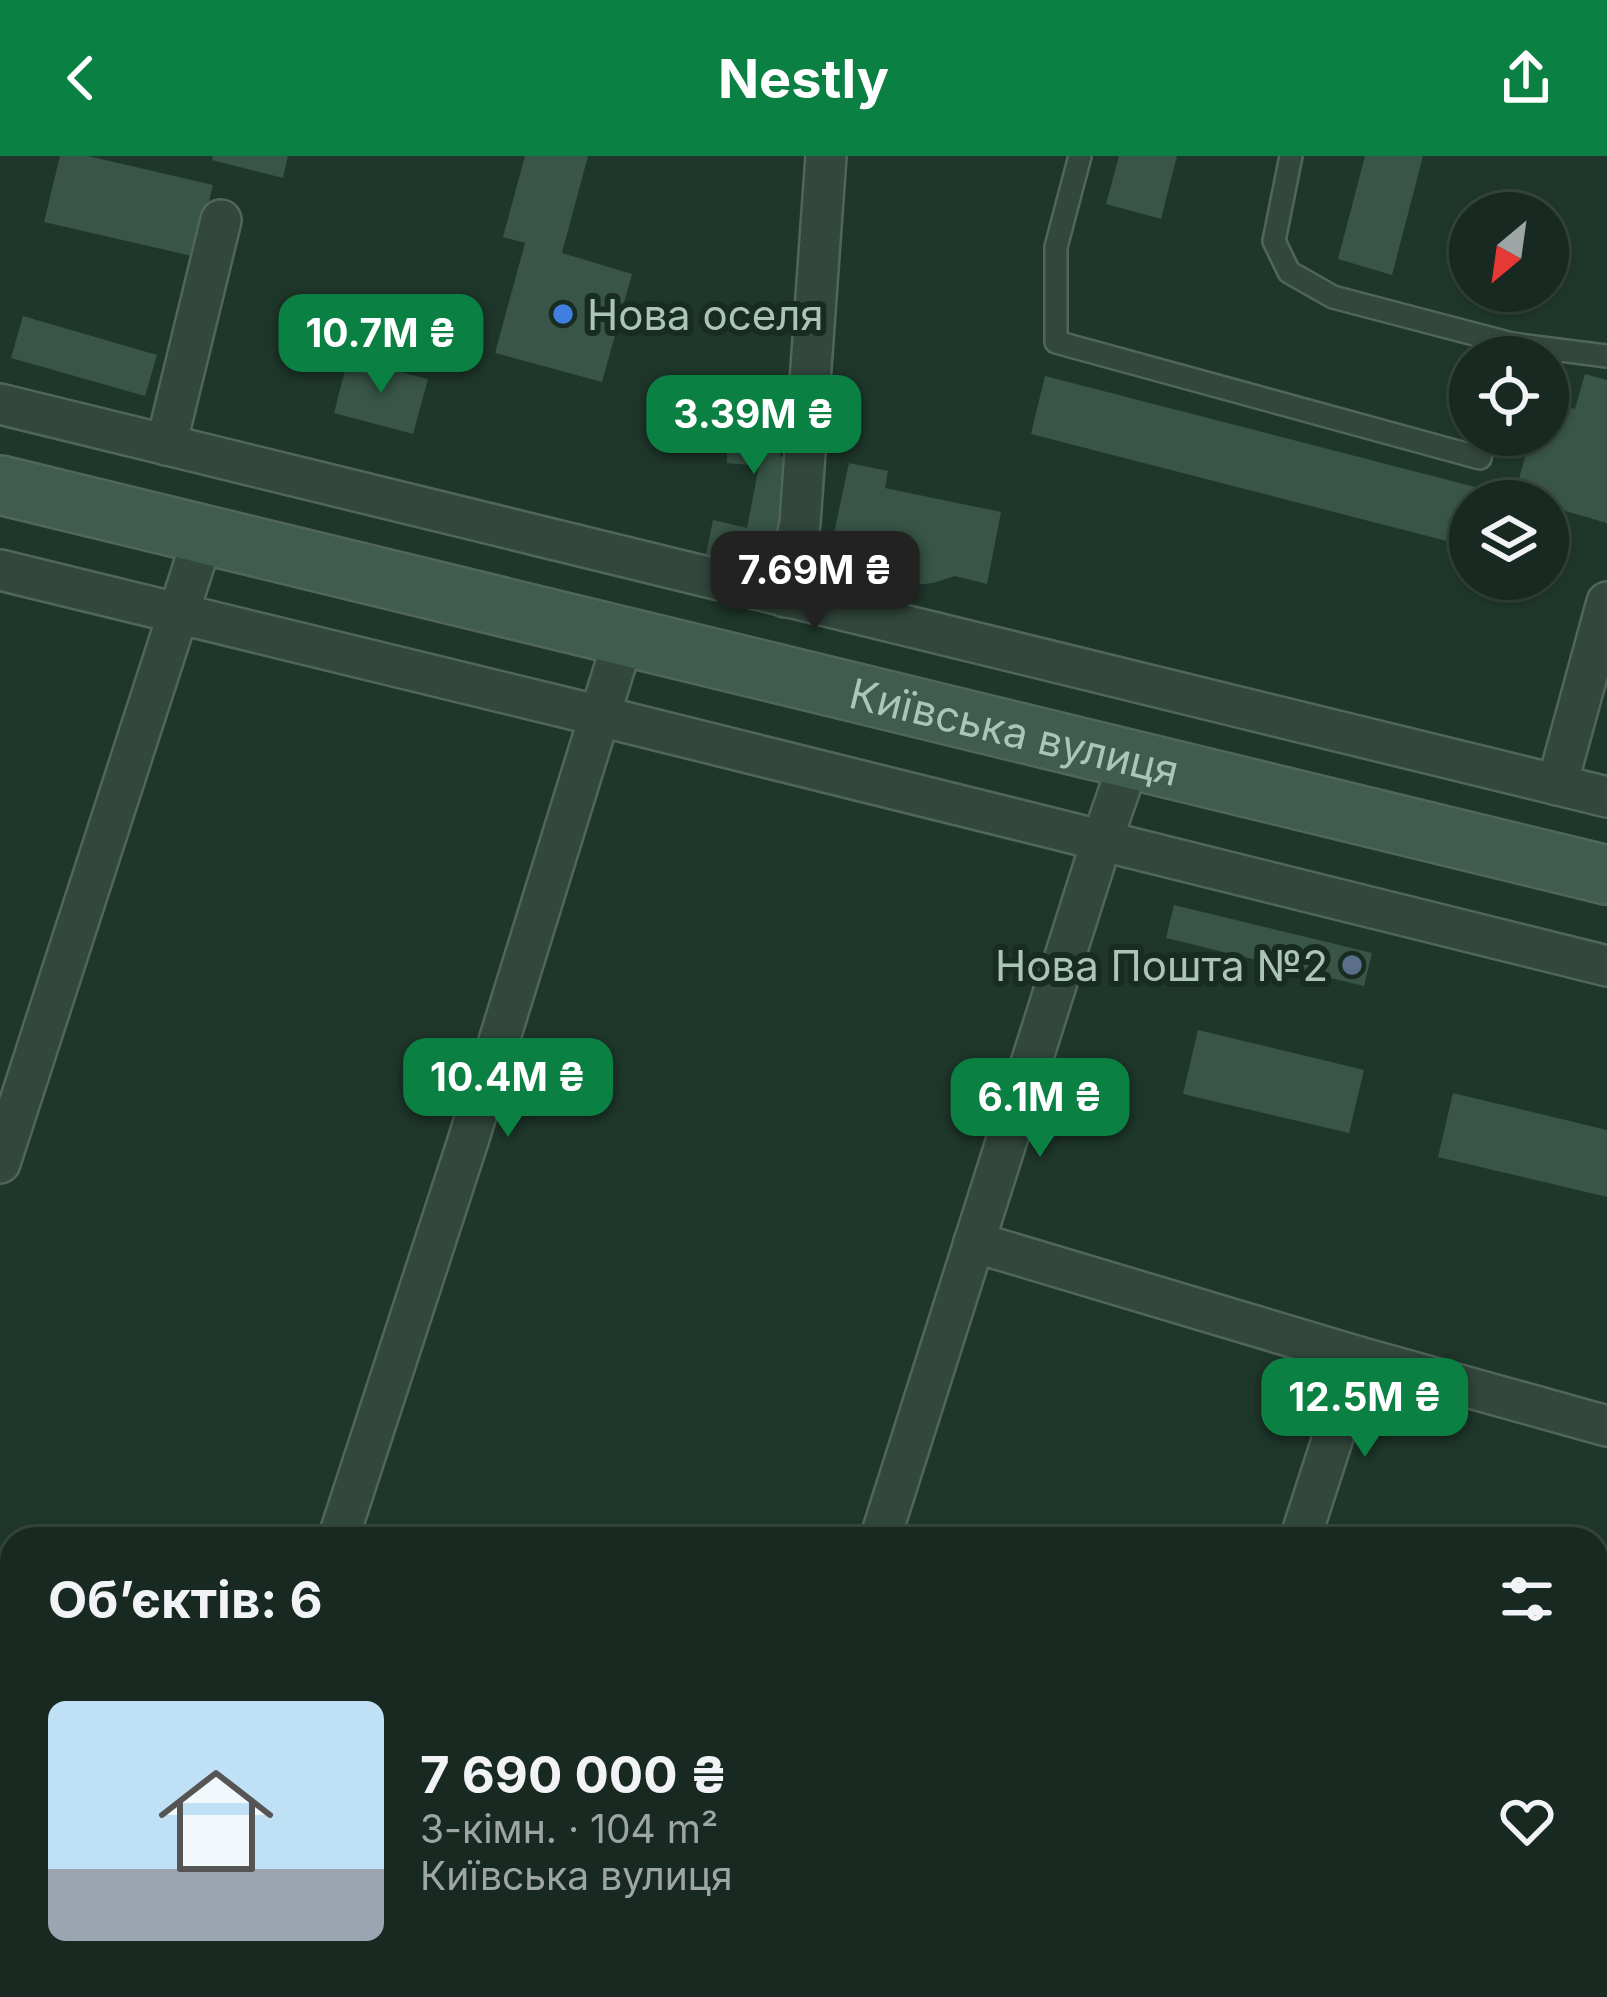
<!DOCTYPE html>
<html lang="uk">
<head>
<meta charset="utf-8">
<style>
  body { margin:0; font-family:Inter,sans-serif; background:#203129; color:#f1f3f6; height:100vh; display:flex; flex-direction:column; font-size:45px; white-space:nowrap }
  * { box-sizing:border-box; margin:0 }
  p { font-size:39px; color:#9ea6a5 }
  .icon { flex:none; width:66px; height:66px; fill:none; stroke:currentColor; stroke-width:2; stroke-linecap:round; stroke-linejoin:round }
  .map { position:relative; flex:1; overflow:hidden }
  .drawer { position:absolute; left:0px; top:1371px; width:1608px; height:471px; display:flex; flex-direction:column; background:#172920; border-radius:36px 36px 0 0; box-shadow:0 3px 9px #0004,0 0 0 3px #36453e }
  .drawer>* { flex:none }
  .needle { width:78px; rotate:209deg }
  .fabs { position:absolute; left:1449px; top:36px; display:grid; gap:24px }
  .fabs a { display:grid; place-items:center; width:120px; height:120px; border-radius:50%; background:#172920; box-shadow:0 3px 9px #0004,0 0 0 3px #36453e; font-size:60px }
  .price { position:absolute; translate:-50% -102px; padding:0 27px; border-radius:24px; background:#0b8043; color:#fff; font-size:39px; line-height:78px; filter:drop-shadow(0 3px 6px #0008) }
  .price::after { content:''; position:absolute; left:50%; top:72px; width:36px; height:27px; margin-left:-18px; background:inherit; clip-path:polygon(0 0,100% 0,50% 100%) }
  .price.active { background:#222; color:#fff }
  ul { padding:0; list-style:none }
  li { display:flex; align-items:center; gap:36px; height:300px; padding:0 48px }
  li span { display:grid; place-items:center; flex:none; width:336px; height:240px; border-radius:18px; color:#555 }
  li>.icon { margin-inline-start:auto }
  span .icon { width:144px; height:144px; fill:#fffc; stroke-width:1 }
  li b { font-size:51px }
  h2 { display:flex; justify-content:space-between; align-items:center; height:144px; padding:0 48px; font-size:51px }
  header { display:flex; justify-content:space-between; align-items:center; height:156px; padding:0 48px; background:#0b8043; color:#fff; font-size:54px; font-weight:700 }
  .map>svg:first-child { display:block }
  .building { fill:#385547 }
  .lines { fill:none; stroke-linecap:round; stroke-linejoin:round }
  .lane-casing { stroke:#50665b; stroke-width:26 }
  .street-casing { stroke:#50665b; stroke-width:44 }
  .secondary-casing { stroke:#50665b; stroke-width:62 }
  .lane { stroke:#32483d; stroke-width:21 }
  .street { stroke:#32483d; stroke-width:39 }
  .secondary { stroke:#405b4f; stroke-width:57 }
  .shop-dot { fill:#3f7fe0; stroke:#182c22; stroke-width:4.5 }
  .service-dot { fill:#5c6f8a; stroke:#182c22; stroke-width:4.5 }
  .labels { text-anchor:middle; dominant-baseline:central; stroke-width:12; stroke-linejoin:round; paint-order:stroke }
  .poi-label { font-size:42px; fill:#acc5b9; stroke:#182c22; text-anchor:start }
  .street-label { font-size:42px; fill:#acc5b9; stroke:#182c22 }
</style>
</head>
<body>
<header><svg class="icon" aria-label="back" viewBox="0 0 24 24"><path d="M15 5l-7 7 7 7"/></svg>Nestly<svg class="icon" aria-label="share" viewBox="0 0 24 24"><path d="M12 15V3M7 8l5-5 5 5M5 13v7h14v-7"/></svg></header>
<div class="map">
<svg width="1607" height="1841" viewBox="0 0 1607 1841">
  <rect width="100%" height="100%" fill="#1f372b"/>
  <g class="building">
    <path d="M60,0H88L213,29L196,101L44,66Z"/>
    <path d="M213,0H288L283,22L212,4Z"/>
    <path d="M525,0H588L562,97L632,118L602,226L495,197L525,87L503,81Z"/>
    <path d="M1119,0H1177L1161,63L1106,48Z"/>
    <path d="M1365,0H1423L1392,119L1338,103Z"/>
    <path d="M23,160L157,199L145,240L11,202Z"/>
    <path d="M348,202L428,223L413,278L334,257Z"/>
    <path d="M1585,218L1607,224V367L1548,350V345H1470V391L1031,278L1045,220L1514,341L1531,279H1548V246L1575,253Z"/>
    <path d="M728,230H778L780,299L790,308L779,385L764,414L706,398L713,364L747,372L759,310L727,307Z"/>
    <path d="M849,307L888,315L885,332L1001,356L987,428L955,420L933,427L915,429L894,424L881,415L869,399L831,391Z"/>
    <path d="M1174,749L1372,797L1364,830L1166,782Z"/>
    <path d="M1198,874L1364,914L1349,977L1183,938Z"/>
    <path d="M1453,937L1607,974V1041L1438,1001Z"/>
  </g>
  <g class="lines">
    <defs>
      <g id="lane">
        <path d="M1080,0L1056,91V186L1480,302L1486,279"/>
        <path d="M1291,0L1274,85L1289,116L1333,141L1512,188L1607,200"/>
      </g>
      <g id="street">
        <path d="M0,248L1607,641"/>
        <path d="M166,289L221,64"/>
        <path d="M0,414L600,560L1607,810"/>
        <path d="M785,441L800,367L826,0"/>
        <path d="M1557,629L1607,446"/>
        <path d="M0,1007L204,378"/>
        <path d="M974,1086L1359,1201L1607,1270"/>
        <path d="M338,1383L468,985L625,478"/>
        <path d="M880,1383L1102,684L1131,601"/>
        <path d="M1300,1383L1359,1201"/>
        <path d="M1596,1660L1607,1627"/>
        <path d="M1085,1830L1128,1841"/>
        <path d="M187,1841L191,1830"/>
        <path d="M732,1841L736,1830"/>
        <path d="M1536,1841L1540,1830"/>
      </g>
      <g id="secondary">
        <path id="s1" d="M0,329L1607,719"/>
      </g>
    </defs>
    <use href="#lane" class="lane-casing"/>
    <use href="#street" class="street-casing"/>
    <use href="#secondary" class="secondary-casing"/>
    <use href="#lane" class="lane"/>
    <use href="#street" class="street"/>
    <use href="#secondary" class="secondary"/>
  </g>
  <circle class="shop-dot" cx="563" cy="158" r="12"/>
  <circle class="service-dot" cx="1352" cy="809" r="12"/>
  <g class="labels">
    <g class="poi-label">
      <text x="587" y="158">Нова оселя</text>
      <text x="1328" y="809" text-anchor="end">Нова Пошта №2</text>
    </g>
    <g class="street-label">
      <text stroke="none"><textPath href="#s1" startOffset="1044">Київська вулиця</textPath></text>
    </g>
  </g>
</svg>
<div class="fabs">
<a><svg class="needle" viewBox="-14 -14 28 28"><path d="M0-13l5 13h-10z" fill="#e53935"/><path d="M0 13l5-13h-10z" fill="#9ea6a5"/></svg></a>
<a><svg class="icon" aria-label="locate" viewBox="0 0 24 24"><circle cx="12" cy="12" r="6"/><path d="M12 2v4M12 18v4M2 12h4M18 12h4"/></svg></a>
<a><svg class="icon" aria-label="layers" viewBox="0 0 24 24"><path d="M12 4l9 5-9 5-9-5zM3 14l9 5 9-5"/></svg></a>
</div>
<b class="price" style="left:381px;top:240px">10.7M ₴</b>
<b class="price" style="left:754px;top:321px">3.39M ₴</b>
<b class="price active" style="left:815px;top:477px">7.69M ₴</b>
<b class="price" style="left:508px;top:984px">10.4M ₴</b>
<b class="price" style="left:1040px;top:1004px">6.1M ₴</b>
<b class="price" style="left:1365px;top:1304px">12.5M ₴</b>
<section class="drawer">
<h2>Об’єктів: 6<svg class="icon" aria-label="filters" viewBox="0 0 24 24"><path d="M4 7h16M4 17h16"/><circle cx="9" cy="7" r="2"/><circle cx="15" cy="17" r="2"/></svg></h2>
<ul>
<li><span style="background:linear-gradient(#bfe0f5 70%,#9aa5b1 0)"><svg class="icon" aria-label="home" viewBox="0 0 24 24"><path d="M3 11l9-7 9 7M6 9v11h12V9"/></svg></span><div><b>7 690 000 ₴</b><p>3-кімн. · 104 m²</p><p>Київська вулиця</p></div><svg class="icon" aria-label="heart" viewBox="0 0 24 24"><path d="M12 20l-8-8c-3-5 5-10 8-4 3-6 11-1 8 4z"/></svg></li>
</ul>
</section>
</div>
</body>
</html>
